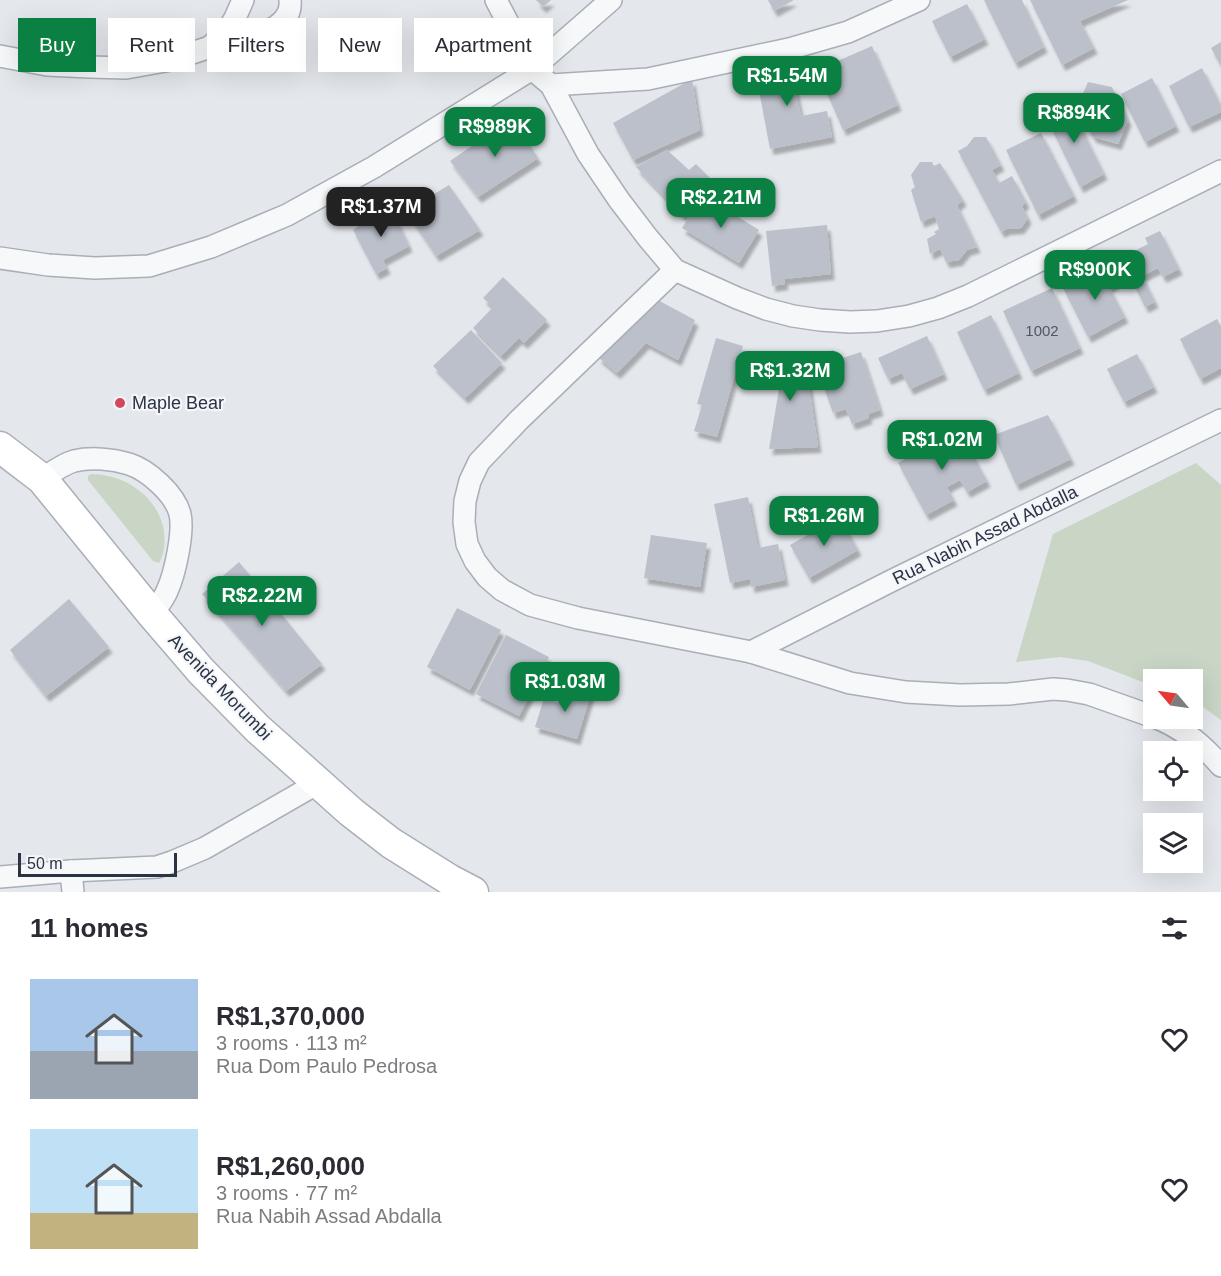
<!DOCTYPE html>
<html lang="en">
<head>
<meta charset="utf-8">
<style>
  body { margin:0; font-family:Helvetica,sans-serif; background:#f7f7f7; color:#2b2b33; height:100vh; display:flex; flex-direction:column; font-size:22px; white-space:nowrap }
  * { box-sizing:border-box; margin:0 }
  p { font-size:20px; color:#7c7c81 }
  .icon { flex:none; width:33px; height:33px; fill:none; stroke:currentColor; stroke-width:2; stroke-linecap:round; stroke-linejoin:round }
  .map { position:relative; height:892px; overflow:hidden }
  .side { display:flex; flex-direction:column; background:#fff; flex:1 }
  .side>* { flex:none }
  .guide { position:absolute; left:18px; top:18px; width:600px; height:54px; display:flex; gap:12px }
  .needle { width:39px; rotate:299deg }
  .fabs { position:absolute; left:1143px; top:669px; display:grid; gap:12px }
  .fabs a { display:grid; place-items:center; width:60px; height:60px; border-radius:0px; background:#fff; box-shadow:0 6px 24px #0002; font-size:30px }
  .scale { position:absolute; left:18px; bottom:15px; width:159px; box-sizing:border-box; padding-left:6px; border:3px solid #2b3445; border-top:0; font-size:16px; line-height:21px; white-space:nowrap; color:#2b3445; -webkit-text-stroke:4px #f4f6f9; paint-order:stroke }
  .price { position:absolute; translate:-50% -51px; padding:0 14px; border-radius:12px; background:#0b8043; color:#fff; font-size:20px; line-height:39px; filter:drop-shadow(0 2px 3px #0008) }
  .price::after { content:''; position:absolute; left:50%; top:36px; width:18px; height:14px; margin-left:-9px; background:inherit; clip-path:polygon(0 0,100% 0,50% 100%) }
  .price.on { background:#222; color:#fff }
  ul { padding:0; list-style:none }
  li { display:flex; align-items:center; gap:18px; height:150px; padding:0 30px }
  li span { display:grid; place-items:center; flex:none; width:168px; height:120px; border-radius:0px; color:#555 }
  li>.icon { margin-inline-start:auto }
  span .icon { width:72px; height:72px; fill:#fffc; stroke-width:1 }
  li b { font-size:26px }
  h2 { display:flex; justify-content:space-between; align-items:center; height:72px; padding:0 30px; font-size:26px }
  .chip { padding:0 21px; border-radius:0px; background:#fff; box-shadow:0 6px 24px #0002; font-size:21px; line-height:54px }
  .chip.on { background:#0b8043; color:#fff }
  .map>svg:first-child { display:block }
  .green { fill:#c9d6c5 }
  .building { fill:#bbc0ca; filter:url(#shadow) }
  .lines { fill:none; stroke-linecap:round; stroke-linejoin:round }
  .minor-casing { stroke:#a9aeb7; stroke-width:24 }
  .secondary-casing { stroke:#a9aeb7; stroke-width:33 }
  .minor { stroke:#f7f8fa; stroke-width:21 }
  .secondary { stroke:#fff; stroke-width:30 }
  .poi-dot { fill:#d1495b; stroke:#f4f6f9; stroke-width:2 }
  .labels { text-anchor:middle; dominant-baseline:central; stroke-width:4.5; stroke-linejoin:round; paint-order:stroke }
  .number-label { font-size:15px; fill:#4f5766 }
  .poi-label { font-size:18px; fill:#2b3445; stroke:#f4f6f9; text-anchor:start }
  .street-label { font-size:18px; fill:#2b3445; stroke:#f4f6f9 }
</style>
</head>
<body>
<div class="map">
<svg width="1221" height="892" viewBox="0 0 1221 892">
  <defs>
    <filter id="shadow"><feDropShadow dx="3.5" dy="6" stdDeviation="1.5" flood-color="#0004"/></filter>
  </defs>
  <rect width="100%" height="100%" fill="#e4e7ec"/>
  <g class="green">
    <path d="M1196,463L1221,485V720L1199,704L1193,701L1192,680H1154L1153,686L1088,661L1060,657L1016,662L1053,534Z"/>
    <path d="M91,474C124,474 158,496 164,531C165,542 165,553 159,563L153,561L88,480V476Z"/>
  </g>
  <g class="building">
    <path d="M536,0H551L543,7Z"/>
    <path d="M768,0H794L774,11Z"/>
    <path d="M984,0H1022L1044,47L1015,63Z"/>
    <path d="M1030,0H1128L1080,21L1094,48L1062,65Z"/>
    <path d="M967,4L985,39L950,57L932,21Z"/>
    <path d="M1221,42V66L1211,48Z"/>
    <path d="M872,46L898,105L843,130L817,70Z"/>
    <path d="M789,57L801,116L827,111L832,137L770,149L754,64Z"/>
    <path d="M1202,68L1221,106V112L1189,127L1169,86Z"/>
    <path d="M1152,78L1176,126L1145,142L1121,94Z"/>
    <path d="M692,79L700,130L633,160L613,123Z"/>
    <path d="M1088,82L1112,87L1128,120L1118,144L1093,137L1077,107Z"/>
    <path d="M1068,101L1104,174L1080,187L1044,113Z"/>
    <path d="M512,118L538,158L478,197L450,161Z"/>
    <path d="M1041,133L1074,196L1038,215L1006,150Z"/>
    <path d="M974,137H986L1001,165L992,170L999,183L1012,176L1026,202L1022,206L1028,218L1021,228L1007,229L1001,232L958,151L967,146Z"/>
    <path d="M667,150L689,170L696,164L713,181L683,216L636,167Z"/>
    <path d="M920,162H932L934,166L940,163L963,200L957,205L977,247L967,250L959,260L946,262L940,249L930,254L927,239L936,234L934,232L939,229L935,216L921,222L911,190L915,187L911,175Z"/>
    <path d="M449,185L480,230L436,256L406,211Z"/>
    <path d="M703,195L759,230L739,263L682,228Z"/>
    <path d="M390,205L409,246L383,260L387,268L376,274L353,230Z"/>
    <path d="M827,225L831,274L784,279L785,284L772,286L766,231Z"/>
    <path d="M1160,231L1179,269L1163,277L1158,268L1142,276L1155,302L1145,307L1121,258L1148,244L1145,238Z"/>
    <path d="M1107,265L1116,283L1109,287L1125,317L1088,337L1063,288Z"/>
    <path d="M503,277L547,320L524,343L519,338L501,356L473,328L493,307L483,298Z"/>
    <path d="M1052,288L1080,348L1031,371L1003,311Z"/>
    <path d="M654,298L695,320L678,360L646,343L617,373L598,357Z"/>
    <path d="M991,315L1019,373L984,390L957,332Z"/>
    <path d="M1217,319L1221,326V368L1200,379L1180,339Z"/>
    <path d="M471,330L502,363L465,398L433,366Z"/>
    <path d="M927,336L944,374L910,389L902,373L888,379L878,358Z"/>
    <path d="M716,338L743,346L717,437L694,431L702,405L697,404Z"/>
    <path d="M833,350L836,360L861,352L880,410L868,414L869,418L852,424L846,409L833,413L813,357Z"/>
    <path d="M762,352L805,358L818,447L769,449L780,383L757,374Z"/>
    <path d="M1137,354L1154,387L1124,402L1107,369Z"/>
    <path d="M1048,415L1071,459L1016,485L994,435Z"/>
    <path d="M959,429L987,481L967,492L960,480L947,487L954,500L926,515L898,463Z"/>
    <path d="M748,497L758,548L778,544L785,580L751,587L750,579L730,583L714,504Z"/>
    <path d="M840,517L858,550L809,578L790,545Z"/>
    <path d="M651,535L707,543L700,587L644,578Z"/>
    <path d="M239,562L322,664L286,691L202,594Z"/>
    <path d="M69,599L109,647L46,696L10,650Z"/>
    <path d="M457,608L501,630L470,690L427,667Z"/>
    <path d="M506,635L549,657L519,716L476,694Z"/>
    <path d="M570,684L592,690L577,739L535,727L544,698L563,704Z"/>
  </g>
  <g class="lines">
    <defs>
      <g id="minor">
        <path d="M496,0L532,69L551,85L588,154L619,200L648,238L675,270L737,298L766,309L793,316L820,320L850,322L877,321L909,316L938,308L968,296L1221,171"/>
        <path d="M213,46C237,40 294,34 290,0"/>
        <path d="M0,56L47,65L90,67L126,68L171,60L210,47L228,30L235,18L243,0"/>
        <path d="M551,85L648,79L789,49L848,32L919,0"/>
        <path d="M0,258L48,265L95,268L149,266L211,247L287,215L374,167L532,69L611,0"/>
        <path d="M675,270L519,420L479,462L470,481L465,501L464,522L467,544L475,561L487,577L502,590L530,605L578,618L751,652L850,683L906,692L960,695L1009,694L1053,689L1067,690L1089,694L1154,717"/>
        <path d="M42,479C51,473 63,464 74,461C91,457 113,459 129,464C148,470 175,494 180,514C184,532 175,574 167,591C164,599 157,607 152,614"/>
        <path d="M751,652L893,580L1221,420"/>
        <path d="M1157,718C1182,728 1203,745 1221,766"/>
        <path d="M71,871L73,892"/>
        <path d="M0,877L71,871L157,867L172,862L205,848L318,783"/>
      </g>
      <path id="secondary" d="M0,447L42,479L152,614L201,671L258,729L351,812L391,843L450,880L473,892"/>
    </defs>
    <use href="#minor" class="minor-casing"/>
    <use href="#secondary" class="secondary-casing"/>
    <use href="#minor" class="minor"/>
    <use href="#secondary" class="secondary"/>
  </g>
  <circle class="poi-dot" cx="120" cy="403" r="6"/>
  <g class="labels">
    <g class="number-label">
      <text x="1042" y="330">1002</text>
    </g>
    <g class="poi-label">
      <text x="132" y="403">Maple Bear</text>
    </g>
    <g class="street-label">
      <text transform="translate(985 535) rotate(-26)">Rua Nabih Assad Abdalla</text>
      <text transform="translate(220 687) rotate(46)">Avenida Morumbi</text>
    </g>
  </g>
</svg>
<div class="fabs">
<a><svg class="needle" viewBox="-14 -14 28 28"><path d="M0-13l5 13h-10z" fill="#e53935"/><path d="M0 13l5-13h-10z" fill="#7c7c81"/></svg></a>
<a><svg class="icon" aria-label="locate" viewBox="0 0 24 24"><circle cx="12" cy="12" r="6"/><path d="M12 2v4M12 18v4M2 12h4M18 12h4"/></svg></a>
<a><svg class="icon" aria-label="layers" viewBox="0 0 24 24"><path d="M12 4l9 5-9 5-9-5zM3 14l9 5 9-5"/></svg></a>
</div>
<div class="scale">50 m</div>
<b class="price" style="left:787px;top:107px">R$1.54M</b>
<b class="price" style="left:1074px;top:144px">R$894K</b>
<b class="price" style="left:495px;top:158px">R$989K</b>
<b class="price" style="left:721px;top:229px">R$2.21M</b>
<b class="price on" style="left:381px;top:238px">R$1.37M</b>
<b class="price" style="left:1095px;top:301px">R$900K</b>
<b class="price" style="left:790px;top:402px">R$1.32M</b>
<b class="price" style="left:942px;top:471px">R$1.02M</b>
<b class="price" style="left:824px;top:547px">R$1.26M</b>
<b class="price" style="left:262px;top:627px">R$2.22M</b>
<b class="price" style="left:565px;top:713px">R$1.03M</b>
<div class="guide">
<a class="chip on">Buy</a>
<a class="chip">Rent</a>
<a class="chip">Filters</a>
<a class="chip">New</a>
<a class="chip">Apartment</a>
</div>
</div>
<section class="side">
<h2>11 homes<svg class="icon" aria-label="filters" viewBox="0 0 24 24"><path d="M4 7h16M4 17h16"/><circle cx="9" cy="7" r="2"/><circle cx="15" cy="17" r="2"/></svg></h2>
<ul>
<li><span style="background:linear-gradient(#a9c7e8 60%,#9aa5b1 0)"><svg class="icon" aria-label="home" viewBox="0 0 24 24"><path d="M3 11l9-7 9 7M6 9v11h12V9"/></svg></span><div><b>R$1,370,000</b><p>3 rooms · 113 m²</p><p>Rua Dom Paulo Pedrosa</p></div><svg class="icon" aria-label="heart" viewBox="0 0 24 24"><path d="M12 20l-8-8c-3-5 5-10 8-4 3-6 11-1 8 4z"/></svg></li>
<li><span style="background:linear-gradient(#bfe0f5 70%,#c2b280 0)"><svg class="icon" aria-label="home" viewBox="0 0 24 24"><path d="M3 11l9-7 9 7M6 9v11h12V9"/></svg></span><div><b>R$1,260,000</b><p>3 rooms · 77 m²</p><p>Rua Nabih Assad Abdalla</p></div><svg class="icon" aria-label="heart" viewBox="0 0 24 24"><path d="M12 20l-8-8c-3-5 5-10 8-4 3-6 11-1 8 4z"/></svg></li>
</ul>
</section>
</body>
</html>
